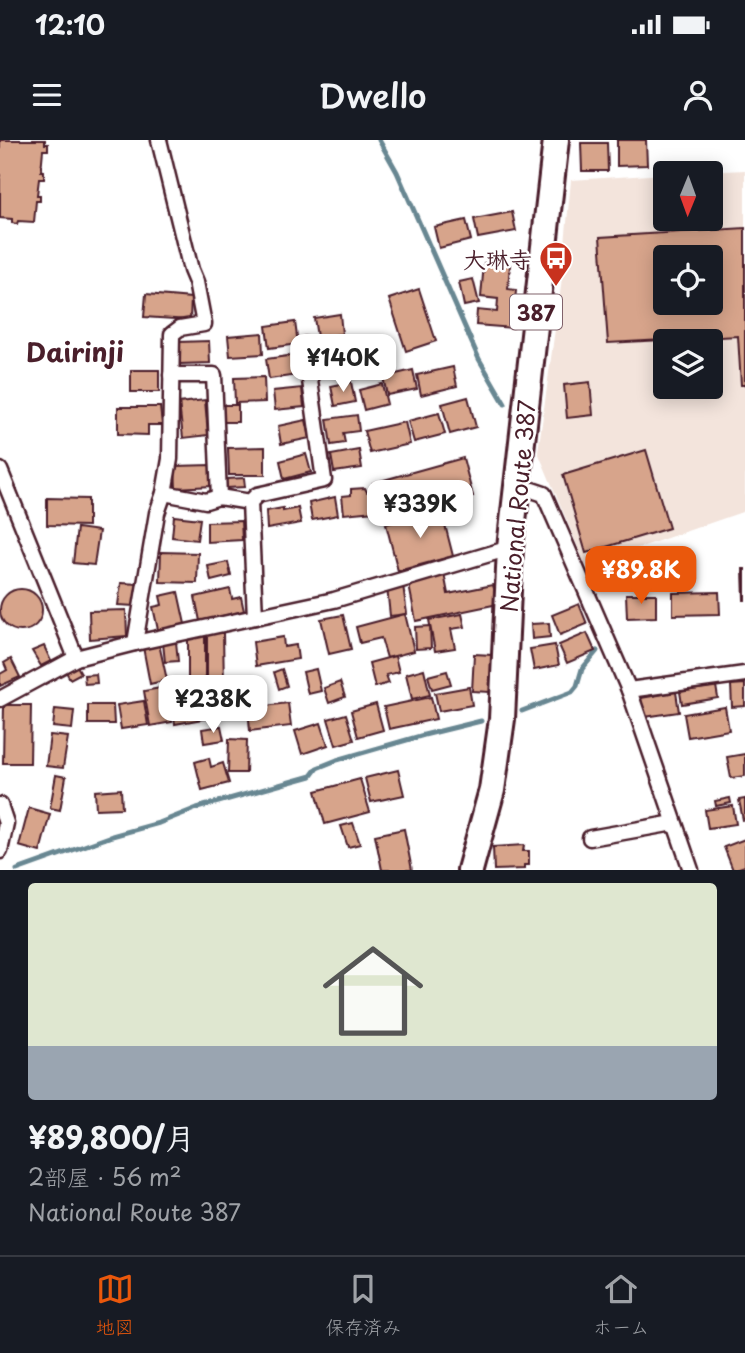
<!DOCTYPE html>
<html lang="ja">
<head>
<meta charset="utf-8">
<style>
  body { margin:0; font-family:"Playpen Sans","Klee One",sans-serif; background:#242831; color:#f1f3f6; height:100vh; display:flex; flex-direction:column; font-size:26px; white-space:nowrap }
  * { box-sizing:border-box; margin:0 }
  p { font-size:23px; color:#9ea1a6 }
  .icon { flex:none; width:38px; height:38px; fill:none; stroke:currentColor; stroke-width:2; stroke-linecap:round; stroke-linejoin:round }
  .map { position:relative; height:730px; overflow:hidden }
  .panel { display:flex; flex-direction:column; background:#171b24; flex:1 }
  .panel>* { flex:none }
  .needle { width:46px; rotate:181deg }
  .controls { position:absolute; left:653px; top:21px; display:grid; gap:14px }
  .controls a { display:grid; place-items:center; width:70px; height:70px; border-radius:7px; background:#171b24; box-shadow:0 4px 18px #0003; font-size:35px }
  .price { position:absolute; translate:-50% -60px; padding:0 16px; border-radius:14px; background:#fff; color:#222; font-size:23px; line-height:46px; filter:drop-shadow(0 2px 4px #0008) }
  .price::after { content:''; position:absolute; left:50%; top:42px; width:21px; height:16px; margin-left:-10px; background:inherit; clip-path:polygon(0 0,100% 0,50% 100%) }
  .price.selected { background:#ea580c; color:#fff }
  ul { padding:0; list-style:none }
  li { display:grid; align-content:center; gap:14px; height:371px; padding:0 28px }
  li span { display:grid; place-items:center; height:217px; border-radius:7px; color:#555 }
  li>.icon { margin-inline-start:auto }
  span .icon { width:126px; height:126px; fill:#fffc; stroke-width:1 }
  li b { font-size:30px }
  .status { display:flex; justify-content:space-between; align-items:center; height:49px; padding:0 35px; background:#171b24; direction:ltr }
  .status svg { height:19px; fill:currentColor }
  header { display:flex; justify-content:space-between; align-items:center; height:91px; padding:0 28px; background:#171b24; font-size:32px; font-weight:600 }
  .menu { display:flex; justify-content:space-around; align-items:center; height:98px; border-top:2px solid #363941; background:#171b24; font-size:19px; color:#9ea1a6 }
  .menu a { display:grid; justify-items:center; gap:4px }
  .menu .selected { color:#ea580c }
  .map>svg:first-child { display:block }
  .built { fill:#f3e4dc; fill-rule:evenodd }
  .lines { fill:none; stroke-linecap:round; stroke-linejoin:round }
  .stream { stroke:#688792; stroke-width:5 }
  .building { fill:#d7a48b; stroke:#4a1f2b; stroke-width:2; fill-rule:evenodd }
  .street-casing { stroke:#4a1f2b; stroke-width:19 }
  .highway-casing { stroke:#4a1f2b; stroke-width:30 }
  .street { stroke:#fff; stroke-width:14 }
  .highway { stroke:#fff; stroke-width:24 }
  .labels { text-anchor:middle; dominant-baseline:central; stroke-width:5; stroke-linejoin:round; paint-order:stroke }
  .shield { fill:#fff; stroke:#80626b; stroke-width:2 }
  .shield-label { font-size:21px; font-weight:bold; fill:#4a1f2b }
  .poi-label { font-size:23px; font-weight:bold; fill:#4a1f2b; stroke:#fff; text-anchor:end }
  .street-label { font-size:23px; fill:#4a1f2b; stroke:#fff }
  .quarter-label { font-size:26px; font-weight:bold; fill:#4a1f2b; stroke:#fff }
</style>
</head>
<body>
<div class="status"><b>12:10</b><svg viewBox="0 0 49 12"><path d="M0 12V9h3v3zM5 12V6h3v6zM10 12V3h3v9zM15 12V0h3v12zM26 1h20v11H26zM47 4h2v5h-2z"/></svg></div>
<header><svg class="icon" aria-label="menu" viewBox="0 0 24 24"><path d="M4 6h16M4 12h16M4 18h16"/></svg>Dwello<svg class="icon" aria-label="person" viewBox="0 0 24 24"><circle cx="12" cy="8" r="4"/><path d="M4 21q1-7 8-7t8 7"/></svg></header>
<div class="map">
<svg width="745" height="730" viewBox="0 0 745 730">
  <rect width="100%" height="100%" fill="#fff"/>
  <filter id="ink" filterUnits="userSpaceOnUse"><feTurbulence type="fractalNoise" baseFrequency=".0143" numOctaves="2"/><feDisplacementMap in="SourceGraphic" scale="14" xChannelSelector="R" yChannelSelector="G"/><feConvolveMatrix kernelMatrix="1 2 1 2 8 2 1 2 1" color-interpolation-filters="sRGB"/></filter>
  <g filter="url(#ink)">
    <path class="built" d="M745,30V371L586,426L538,312L561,146L571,40L665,34V79H710V33H683ZM665,117H710V163H665ZM665,201H710V247H665Z"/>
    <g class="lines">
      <g class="stream">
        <path d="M379,0L397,32L479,219L505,264"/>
        <path d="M522,571L572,552L577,546L582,529L597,511"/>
        <path d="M17,730L112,696L159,683L197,668L311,636L317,628L337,620L424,595L481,581"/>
      </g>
    </g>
    <g class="building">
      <path d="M0,0H45V4H48V10H43L41,31H44V39H39L37,55H40V61H36L34,82L18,81L17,84L12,83V79L0,78Z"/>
      <path d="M617,0H646L647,25L617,26Z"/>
      <path d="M581,3H607L608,31H582Z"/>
      <path d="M512,72L516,91L478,98L474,79Z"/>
      <path d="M466,80L471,100L439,108L434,87Z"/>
      <path d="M745,88V245H741L738,196L608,203L600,97ZM665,117H710V163H665Z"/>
      <path d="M484,123L510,125L508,149L516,150L513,188L476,185L477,170L497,172L498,159L481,157Z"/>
      <path d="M473,139L479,163L464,166L459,142Z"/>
      <path d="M419,149L436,201L406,211L389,159Z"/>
      <path d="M146,154L191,158L190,180L144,177Z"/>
      <path d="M340,174L342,194L317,197L314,178Z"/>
      <path d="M295,182L298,204L269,208L266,186Z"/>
      <path d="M262,193L263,214L230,216L228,196Z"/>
      <path d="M209,201L210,223L179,224L178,202Z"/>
      <path d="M295,215L298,235L269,239L266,219Z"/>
      <path d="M343,215L345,233L319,236L317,218Z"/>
      <path d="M453,227L457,246L421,255L417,235Z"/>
      <rect x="131" y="230" width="28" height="22"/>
      <path d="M413,230L417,249L387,255L383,237Z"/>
      <path d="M264,237L265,262L235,263L234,238Z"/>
      <path d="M351,242L355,262L335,266L331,246Z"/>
      <path d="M590,242L593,275L567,278L564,245Z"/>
      <path d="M382,244L387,264L364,270L359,250Z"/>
      <path d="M302,248L304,267L275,270L273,251Z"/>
      <path d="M468,257L476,287L450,294L442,264Z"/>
      <path d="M205,260L208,295L183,298L179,263Z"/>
      <rect x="223" y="265" width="15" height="17"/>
      <path d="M118,267H160L162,285H148V295L118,294Z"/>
      <path d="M439,273L445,294L414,302L408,281Z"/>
      <path d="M357,275L359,291L343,293L345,303L331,305L327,279Z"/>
      <path d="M306,280L310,298L281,304L278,286Z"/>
      <path d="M405,282L410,304L370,313L364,291Z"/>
      <path d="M265,307V335H229L228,308Z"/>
      <path d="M359,310L362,328L334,332L331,315Z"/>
      <path d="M646,310L669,388L586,413L563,335Z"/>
      <path d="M306,314L311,332L284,339L280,321Z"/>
      <path d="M463,318L473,356L383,380L373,343Z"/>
      <path d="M211,325L212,346L176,348L175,326Z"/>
      <path d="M244,338L245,347L227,348L226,339Z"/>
      <path d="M365,348L367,352H372L374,371L344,374L342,356L351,355V349Z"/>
      <path d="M335,357L338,375L312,380L309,363Z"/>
      <path d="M47,358L88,359V386L47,385Z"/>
      <path d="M283,368V371L298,368L301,383L267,389L266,371Z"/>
      <path d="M441,369L453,416L398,431L386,384Z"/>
      <path d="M174,376L200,379L197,400L172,397Z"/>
      <path d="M241,381L242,400L207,402V382Z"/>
      <path d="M77,388L99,391L94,425L73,423Z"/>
      <path d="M161,412L198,413L197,443L160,442Z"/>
      <path d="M228,422L231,436L211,441L208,426Z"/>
      <path d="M743,429H745V460H744Z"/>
      <path d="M444,433L448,454L493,445L498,464L416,481L408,440Z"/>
      <path d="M121,443L139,444L135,466L118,465Z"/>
      <path d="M403,445L407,474L390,476L387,447Z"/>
      <path d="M230,449L232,459L241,457L244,471L200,481L195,457Z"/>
      <circle cx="21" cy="470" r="21"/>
      <path d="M178,452L185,484L158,490L153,467L162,465L160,456Z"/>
      <path d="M719,452L720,474L673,475V453Z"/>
      <path d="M626,454H656V477L627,478Z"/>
      <path d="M579,464L587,484L560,495L552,475Z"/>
      <path d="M126,470L127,496L90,499L89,471Z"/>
      <path d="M405,474L414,511L387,518L381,498L360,503L356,487Z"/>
      <path d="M462,474L465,487L451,489L455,508L435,511L429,480Z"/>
      <path d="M343,475L351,509L329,514L321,479Z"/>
      <path d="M549,483L550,497L532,499L531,484Z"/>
      <path d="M430,486L431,508L416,509L415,487Z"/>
      <path d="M207,493H223L224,546H207Z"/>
      <path d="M587,493L595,511L567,523L559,505Z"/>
      <rect x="188" y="494" width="17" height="50"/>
      <path d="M283,497L284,507L296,505L298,519L256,526L253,502Z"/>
      <path d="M176,502L178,521L165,522L163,503Z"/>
      <path d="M159,504L167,540L150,544L143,507Z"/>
      <path d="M555,505L559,525L534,530L530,509Z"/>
      <path d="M44,506L51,521L41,526L32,511Z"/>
      <path d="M474,514L492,515L490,552L472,551Z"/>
      <path d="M395,516L399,532L386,535L389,543L375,547L369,523Z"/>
      <path d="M11,519L20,537L0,546V534L7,530L4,523Z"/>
      <path d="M76,524L81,533L70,539L65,530Z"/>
      <path d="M282,529L287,546L279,549L274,532Z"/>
      <path d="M316,529L321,551L308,554L303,532Z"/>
      <path d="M424,529L430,555L412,559L406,534Z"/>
      <path d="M447,531L451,544L432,549L428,536Z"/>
      <path d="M96,534L97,543L85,544L84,535Z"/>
      <path d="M340,542L345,557L329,563L324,548Z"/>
      <path d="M745,544V566L732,567L731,545Z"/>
      <path d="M716,546L718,558L682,564L680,552Z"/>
      <path d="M166,547L172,582L150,586L144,551Z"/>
      <path d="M469,547L472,565L439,571L435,553Z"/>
      <path d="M231,548L233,575L211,576L209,549Z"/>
      <path d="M676,552L679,572L644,577L641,558Z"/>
      <path d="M204,553L208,578L175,584L171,558Z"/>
      <path d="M431,557L436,579L389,589L384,567Z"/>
      <path d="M144,561L148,585L121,589L117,565Z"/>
      <path d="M288,563L291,586L250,591L248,568Z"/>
      <path d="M376,564L383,590L358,597L351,571Z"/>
      <path d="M4,565H31L30,623H3Z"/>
      <path d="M88,565H113L114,584H88Z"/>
      <path d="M725,567L729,590L688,597L684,574Z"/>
      <path d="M55,569L74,571L72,589L53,587Z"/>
      <path d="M346,574L354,600L336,605L328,579Z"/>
      <path d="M321,583L328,605L302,614L295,591Z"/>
      <path d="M221,586L224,600L204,603L202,589Z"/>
      <path d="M50,595L68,597L63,628L46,626Z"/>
      <path d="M229,599L247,600L246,633H228Z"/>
      <path d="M745,614V636L731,638L727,617Z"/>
      <path d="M209,618L211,627L223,623L229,643L202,650L195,622Z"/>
      <path d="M398,630L404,655L371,662L365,638Z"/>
      <path d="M56,635L66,637L60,670L50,668Z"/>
      <path d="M360,639L370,672L325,684L316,651Z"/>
      <path d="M121,649L122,668L96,669L95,651Z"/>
      <path d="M730,658L731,663L716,666L715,661Z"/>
      <path d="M745,659V679L743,680L739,660Z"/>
      <path d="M733,666L736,684L708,688L705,670Z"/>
      <path d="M29,668L50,674L40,712L19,706Z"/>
      <path d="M353,683L360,704L348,707L341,686Z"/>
      <path d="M404,689L412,730H382L375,695Z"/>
      <path d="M745,699V726L733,730L724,707Z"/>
      <path d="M524,705L523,711H529V725H524V729L494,730L493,707Z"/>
    </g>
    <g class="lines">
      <defs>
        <g id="street">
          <path d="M171,235H214L219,357"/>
          <path d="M0,330L76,518"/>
          <path d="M517,345L544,354L629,550L691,730"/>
          <path d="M164,353L206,361L219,357L250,362"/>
          <path d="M255,477L250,362L257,355L324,340L305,205"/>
          <path d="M135,503L157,373L164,353L170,319L172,194L180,188L204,184L196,142L191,130L159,0"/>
          <path d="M629,550L745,534"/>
          <path d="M0,559L76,518L135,503L334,460L510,408"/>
          <path d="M0,665L6,683L0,711"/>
          <path d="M590,698L674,683"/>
        </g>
        <path id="highway" d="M470,730L492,650L502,579L510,408L556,0"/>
      </defs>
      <use href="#street" class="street-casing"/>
      <use href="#highway" class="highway-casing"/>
      <use href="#street" class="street"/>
      <use href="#highway" class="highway"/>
    </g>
  </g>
  <defs>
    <symbol id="bus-pin" viewBox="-11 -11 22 30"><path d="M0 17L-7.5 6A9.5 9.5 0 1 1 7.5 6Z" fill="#c8321e" stroke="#fff"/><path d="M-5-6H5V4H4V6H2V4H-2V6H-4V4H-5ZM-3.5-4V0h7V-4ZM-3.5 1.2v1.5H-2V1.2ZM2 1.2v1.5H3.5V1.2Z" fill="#fff"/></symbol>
  </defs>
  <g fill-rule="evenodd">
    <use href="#bus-pin" x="537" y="99" width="38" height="52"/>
  </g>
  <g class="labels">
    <rect class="shield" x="510" y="154.5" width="52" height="35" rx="5"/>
    <g class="shield-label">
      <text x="536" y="172">387</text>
    </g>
    <g class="poi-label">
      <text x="532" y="118">大琳寺</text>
    </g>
    <g class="street-label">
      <text transform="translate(517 366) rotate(-85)">National Route 387</text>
    </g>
    <g class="quarter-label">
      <text x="75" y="211">Dairinji</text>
    </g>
  </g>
</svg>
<div class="controls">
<a><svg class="needle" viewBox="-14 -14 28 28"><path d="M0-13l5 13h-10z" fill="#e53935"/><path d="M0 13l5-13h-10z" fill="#9ea1a6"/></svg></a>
<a><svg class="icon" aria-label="locate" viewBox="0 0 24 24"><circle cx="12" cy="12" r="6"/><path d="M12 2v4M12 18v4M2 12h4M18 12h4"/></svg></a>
<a><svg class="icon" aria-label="layers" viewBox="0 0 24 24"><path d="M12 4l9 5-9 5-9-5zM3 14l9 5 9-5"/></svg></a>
</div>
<b class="price" style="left:343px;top:254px">¥140K</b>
<b class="price" style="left:420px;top:400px">¥339K</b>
<b class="price selected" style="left:641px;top:466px">¥89.8K</b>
<b class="price" style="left:213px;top:595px">¥238K</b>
</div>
<section class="panel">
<ul>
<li><span style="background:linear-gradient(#dfe7d0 75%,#9aa5b1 0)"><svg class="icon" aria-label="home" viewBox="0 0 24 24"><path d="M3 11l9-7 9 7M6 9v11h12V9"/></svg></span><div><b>¥89,800/月</b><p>2部屋 · 56 m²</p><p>National Route 387</p></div></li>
</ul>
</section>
<nav class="menu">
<a class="selected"><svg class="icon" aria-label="map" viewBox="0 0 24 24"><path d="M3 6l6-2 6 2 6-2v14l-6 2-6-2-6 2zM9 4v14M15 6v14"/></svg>地図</a>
<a><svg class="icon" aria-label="saved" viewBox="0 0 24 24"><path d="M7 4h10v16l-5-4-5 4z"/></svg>保存済み</a>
<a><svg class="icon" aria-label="home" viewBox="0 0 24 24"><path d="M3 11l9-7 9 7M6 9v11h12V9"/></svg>ホーム</a>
</nav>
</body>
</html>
